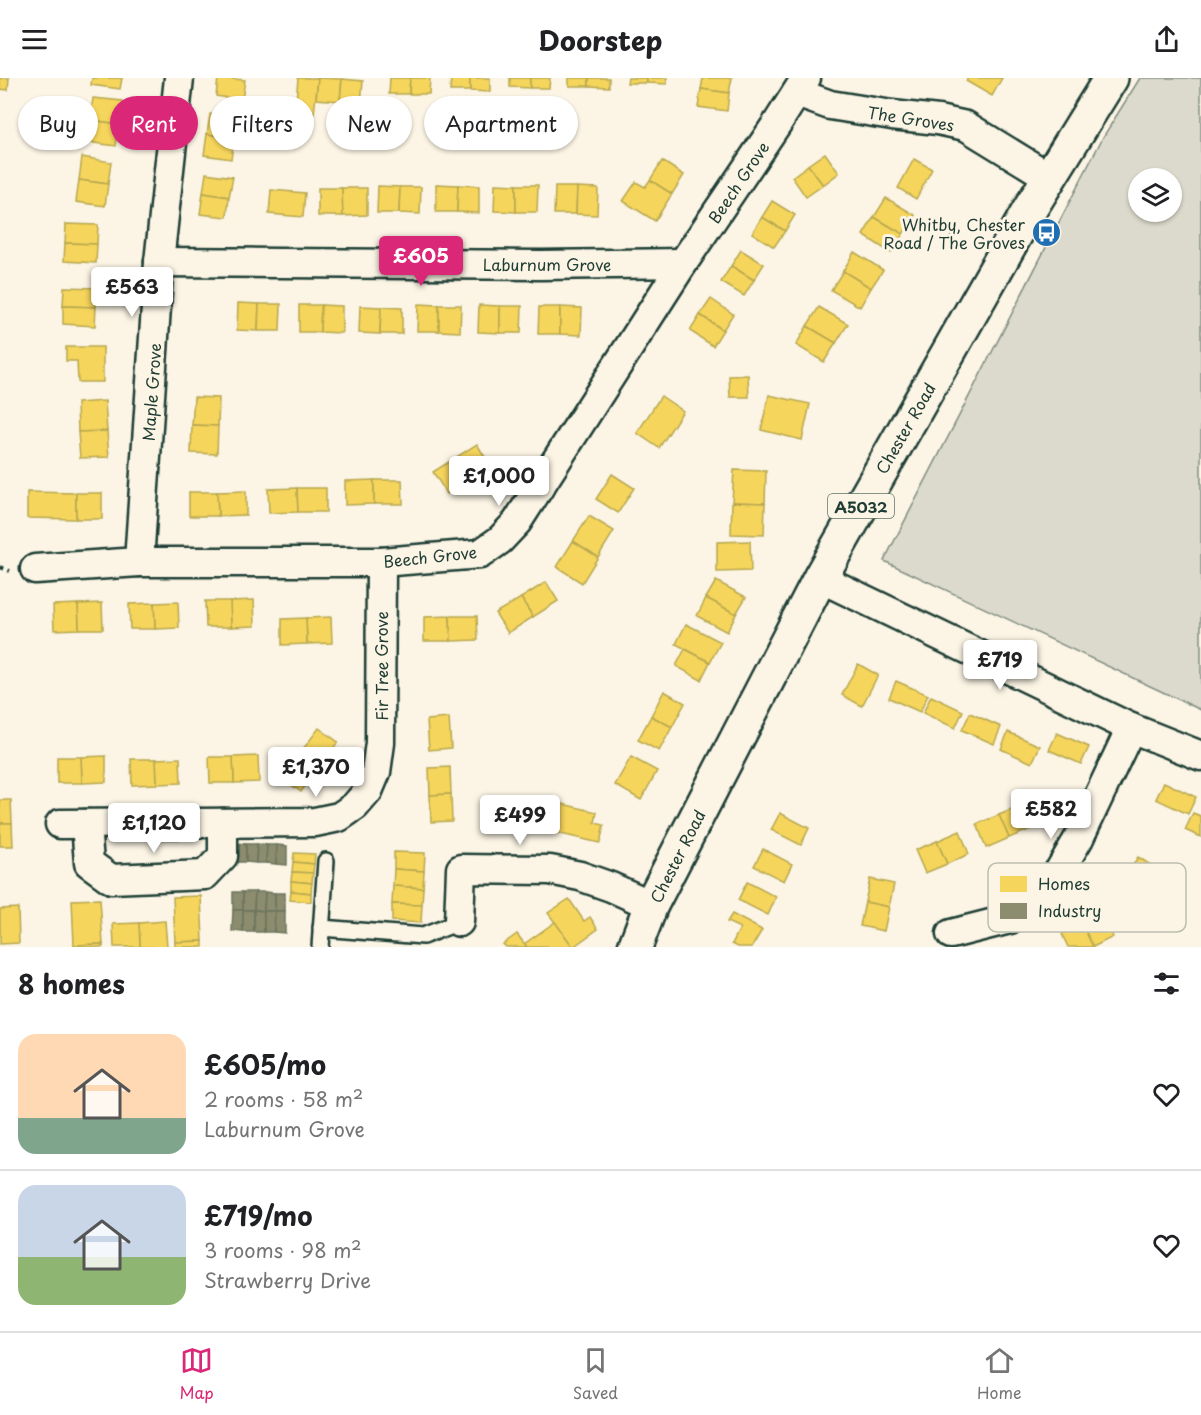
<!DOCTYPE html>
<html lang="en">
<head>
<meta charset="utf-8">
<style>
  body { margin:0; font-family:"Playpen Sans",sans-serif; background:#f6f6f6; color:#202124; height:100vh; display:flex; flex-direction:column; font-size:22px; white-space:nowrap }
  * { box-sizing:border-box; margin:0 }
  p { font-size:20px; color:#757577 }
  .icon { flex:none; width:33px; height:33px; fill:none; stroke:currentColor; stroke-width:2; stroke-linecap:round; stroke-linejoin:round }
  .map { position:relative; height:869px; overflow:hidden }
  .panel { display:flex; flex-direction:column; background:#fff; flex:1 }
  .panel>* { flex:none }
  .guide { position:absolute; left:18px; top:18px; width:600px; height:54px; display:flex; gap:12px }
  .buttons { position:absolute; left:1128px; top:90px; display:grid; gap:12px }
  .buttons a { display:grid; place-items:center; width:54px; height:54px; border-radius:50%; background:#fff; box-shadow:0 2px 4px #0004; font-size:30px }
  .price { position:absolute; translate:-50% -51px; padding:0 14px; border-radius:6px; background:#fff; color:#222; font-size:20px; line-height:39px; filter:drop-shadow(0 2px 3px #0008) }
  .price::after { content:''; position:absolute; left:50%; top:36px; width:18px; height:14px; margin-left:-9px; background:inherit; clip-path:polygon(0 0,100% 0,50% 100%) }
  .price.active { background:#db2777; color:#fff }
  ul { padding:0; list-style:none }
  li { display:flex; align-items:center; gap:18px; height:150px; padding:0 18px }
  li+li { border-top:2px solid #e0e0e0 }
  li span { display:grid; place-items:center; flex:none; width:168px; height:120px; border-radius:18px; color:#555 }
  li>.icon { margin-inline-start:auto }
  span .icon { width:72px; height:72px; fill:#fffc; stroke-width:1 }
  li b { font-size:26px }
  h2 { display:flex; justify-content:space-between; align-items:center; height:72px; padding:0 18px; font-size:26px }
  .chip { padding:0 21px; border-radius:27px; background:#fff; box-shadow:0 2px 4px #0004; font-size:21px; line-height:54px }
  .chip.active { background:#db2777; color:#fff }
  header { display:flex; justify-content:space-between; align-items:center; height:78px; padding:0 18px; background:#fff; font-size:27px; font-weight:700 }
  .tab-bar { display:flex; justify-content:space-around; align-items:center; height:84px; border-top:2px solid #e0e0e0; background:#fff; font-size:16px; color:#757577 }
  .tab-bar a { display:grid; justify-items:center; gap:3px }
  .tab-bar .active { color:#db2777 }
  .map>svg:first-child { display:block }
  .green { fill:#dcdacc; stroke:#7e8c80; stroke-width:1.5; fill-rule:evenodd }
  .homes { fill:#f6d55c; stroke:#b6a750; stroke-width:1.5 }
  .industry { fill:#8c8c6e; stroke:#6b745d; stroke-width:1.5 }
  .lines { fill:none; stroke-linecap:round; stroke-linejoin:round }
  .lane-casing { stroke:#1f3d34; stroke-width:20 }
  .street-casing { stroke:#1f3d34; stroke-width:33 }
  .primary-casing { stroke:#1f3d34; stroke-width:38 }
  .path { stroke:#1f3d34; stroke-width:4; stroke-dasharray:4.5 4.5; stroke-linecap:butt }
  .lane { stroke:#fcf5e5; stroke-width:15 }
  .street { stroke:#fcf5e5; stroke-width:28 }
  .primary { stroke:#fcf5e5; stroke-width:33 }
  .labels { text-anchor:middle; dominant-baseline:central; stroke-width:6; stroke-linejoin:round; paint-order:stroke }
  .shield { fill:#fcf5e5; stroke:#617469; stroke-width:1.5 }
  .shield-label { font-size:15px; font-weight:bold; fill:#1f3d34 }
  .street-label { font-size:16px; fill:#1f3d34; stroke:#fcf5e5 }
  .poi-label { font-size:16px; fill:#1f3d34; stroke:#fcf5e5; text-anchor:end }
  .key { fill:#fcf5e5; stroke:#babeb0; stroke-width:1.5 }
  .key-label { font-size:16px; fill:#1f3d34 }
</style>
</head>
<body>
<header><svg class="icon" aria-label="menu" viewBox="0 0 24 24"><path d="M4 6h16M4 12h16M4 18h16"/></svg>Doorstep<svg class="icon" aria-label="share" viewBox="0 0 24 24"><path d="M12 15V3M7 8l5-5 5 5M5 13v7h14v-7"/></svg></header>
<div class="map">
<svg width="1201" height="869" viewBox="0 0 1201 869">
  <rect width="100%" height="100%" fill="#fcf5e5"/>
  <filter id="ink" filterUnits="userSpaceOnUse"><feTurbulence type="fractalNoise" baseFrequency=".0167" numOctaves="2"/><feDisplacementMap in="SourceGraphic" scale="12" xChannelSelector="R" yChannelSelector="G"/><feConvolveMatrix kernelMatrix="1 2 1 2 8 2 1 2 1" color-interpolation-filters="sRGB"/></filter>
  <g filter="url(#ink)">
    <path class="green" d="M1140,0H1201V632L884,483L1103,59ZM1172,100V134H1138V100Z"/>
    <g class="homes">
      <path d="M0,0H9L8,12L0,11Z"/>
      <path d="M92,0H122L120,11L91,7Z"/>
      <path d="M218,0L245,2L242,22L216,18Z"/>
      <path d="M298,0H318L314,36L295,34Z"/>
      <path d="M318,0L342,1L340,23L316,21Z"/>
      <path d="M390,0H410L409,16H389Z"/>
      <path d="M410,0H430L429,16H409Z"/>
      <path d="M451,0H470V13H450Z"/>
      <path d="M470,0H490V14L470,13Z"/>
      <path d="M510,0H530V10L510,9Z"/>
      <path d="M530,0H550L549,10H530Z"/>
      <rect x="569" y="0" width="20" height="8"/>
      <path d="M589,0H609V9L589,8Z"/>
      <path d="M628,0H647V5H627Z"/>
      <path d="M647,0H667V6L647,5Z"/>
      <path d="M703,0H732L729,15L701,11Z"/>
      <path d="M968,0H1002L992,18L966,3Z"/>
      <path d="M342,1L363,3L361,25L340,23Z"/>
      <path d="M701,11L729,15L727,33L698,29Z"/>
      <path d="M93,20L123,23L119,46L90,42Z"/>
      <path d="M210,36L237,40L234,61L207,56Z"/>
      <path d="M90,42L119,46L116,68L87,64Z"/>
      <path d="M207,56L234,61L231,81L204,77Z"/>
      <path d="M825,75L839,95L823,107L808,87Z"/>
      <path d="M82,79L111,84L108,106L79,102Z"/>
      <path d="M914,81L932,91L916,121L898,110Z"/>
      <path d="M662,83L684,97L672,116L650,102Z"/>
      <path d="M808,87L823,107L806,119L792,99Z"/>
      <path d="M206,95L233,99L229,119L203,115Z"/>
      <path d="M79,102L108,106L105,128L76,124Z"/>
      <path d="M650,102L672,116L655,143L623,123L636,104L645,109Z"/>
      <path d="M436,106L458,107L457,134H436Z"/>
      <path d="M495,106L516,107V134L494,133Z"/>
      <path d="M458,107L479,108V135L457,134Z"/>
      <path d="M516,107H538L537,134H516Z"/>
      <path d="M378,108L400,109L399,135H377Z"/>
      <path d="M400,109H421L420,136L399,135Z"/>
      <path d="M555,109H577L576,136H554Z"/>
      <path d="M577,109L598,110L597,137L576,136Z"/>
      <path d="M318,110H342L343,138H318Z"/>
      <path d="M342,110H367V137L343,138Z"/>
      <path d="M271,112L305,115L303,139L269,136Z"/>
      <path d="M203,115L229,119L227,139L200,136Z"/>
      <path d="M886,120L915,137L903,156L874,139Z"/>
      <path d="M772,123L795,137L785,153L762,139Z"/>
      <path d="M762,139L785,153L774,169L752,155Z"/>
      <path d="M874,139L903,156L891,175L863,157Z"/>
      <path d="M66,146L98,147L97,166L65,165Z"/>
      <path d="M65,165L97,166L96,185L64,183Z"/>
      <path d="M741,172L764,186L754,202L731,188Z"/>
      <path d="M854,174L883,192L871,210L843,193Z"/>
      <path d="M731,188L754,202L744,218L721,204Z"/>
      <path d="M843,193L871,210L860,229L831,212Z"/>
      <path d="M64,209L97,210L96,229L63,228Z"/>
      <path d="M711,221L733,236L723,252L700,237Z"/>
      <path d="M238,225L259,226L258,253L237,252Z"/>
      <path d="M259,226H281L280,253H258Z"/>
      <path d="M418,226L439,227V253H417Z"/>
      <path d="M299,227H321L320,254H299Z"/>
      <path d="M321,227L342,228V255L320,254Z"/>
      <path d="M439,227H461L460,254L439,253Z"/>
      <path d="M479,227L500,228V255L478,254Z"/>
      <path d="M63,228L96,229L95,248L63,246Z"/>
      <path d="M360,228L381,229L380,256L359,255Z"/>
      <path d="M500,228H522L521,255H500Z"/>
      <path d="M381,229L402,230V256H380Z"/>
      <path d="M539,229H560V256H538Z"/>
      <path d="M560,229L582,230L581,257L560,256Z"/>
      <path d="M819,229L848,246L836,265L807,248Z"/>
      <path d="M700,237L723,252L713,268L690,253Z"/>
      <path d="M807,248L836,265L824,284L796,267Z"/>
      <path d="M66,269H103V304H78L77,283H66Z"/>
      <path d="M748,297L749,319H730L729,298Z"/>
      <path d="M769,317L810,326L802,362L761,352Z"/>
      <path d="M661,318L683,333L659,370L637,355Z"/>
      <path d="M194,319L219,320L218,348L192,347Z"/>
      <path d="M105,323L107,353L78,354L77,325Z"/>
      <path d="M192,347L218,348L217,376L191,375Z"/>
      <path d="M107,353L109,379L80,380L78,354Z"/>
      <path d="M477,366L491,389L469,402L455,380Z"/>
      <path d="M455,380L469,402L447,416L433,394Z"/>
      <path d="M734,392L766,393L765,425L732,424Z"/>
      <path d="M612,396L634,410L618,435L596,421Z"/>
      <path d="M374,402V426L345,427V403Z"/>
      <path d="M374,402H402L403,426H374Z"/>
      <path d="M297,410L298,434L269,435L268,411Z"/>
      <path d="M297,410H326V434H298Z"/>
      <path d="M246,413V437L218,438L217,414Z"/>
      <path d="M27,414L76,415V441L27,440Z"/>
      <path d="M189,414H217L218,438H189Z"/>
      <rect x="76" y="415" width="26" height="26"/>
      <path d="M732,424L765,425L764,457L731,456Z"/>
      <path d="M589,438L614,453L598,479L573,463Z"/>
      <path d="M573,463L598,479L582,505L557,489Z"/>
      <path d="M750,463L751,493L717,494V464Z"/>
      <path d="M716,503L746,519L736,536L706,520Z"/>
      <path d="M546,504L558,523L533,539L521,520Z"/>
      <path d="M521,520L533,539L508,555L495,535Z"/>
      <path d="M706,520L736,536L727,554L697,538Z"/>
      <path d="M254,522L255,548L231,549L230,523Z"/>
      <path d="M205,523H230L231,549H206Z"/>
      <path d="M178,524L179,550L155,551L154,525Z"/>
      <path d="M102,525L103,551H79L78,526Z"/>
      <path d="M154,525L155,551H130L129,526Z"/>
      <path d="M78,526L79,551L54,552L53,527Z"/>
      <path d="M450,538L451,563H424V539Z"/>
      <path d="M450,538H477L478,562L451,563Z"/>
      <path d="M331,539L332,565L307,566L306,540Z"/>
      <path d="M306,540L307,566L282,567V541Z"/>
      <path d="M686,546L721,564L710,584L676,566Z"/>
      <path d="M685,571L710,584L701,602L676,588Z"/>
      <path d="M858,586L878,597L862,628L842,617Z"/>
      <path d="M896,603L928,617L920,634L889,620Z"/>
      <path d="M664,613L685,625L672,649L651,638Z"/>
      <path d="M931,618L963,633L955,650L923,635Z"/>
      <path d="M970,635L1001,649L994,666L962,652Z"/>
      <path d="M651,638L672,649L659,673L638,662Z"/>
      <path d="M449,640L451,670L429,672L427,642Z"/>
      <path d="M319,650L338,664L319,689L300,675Z"/>
      <path d="M1008,654L1040,668L1032,685L1001,671Z"/>
      <path d="M1057,655L1089,669L1081,686L1049,672Z"/>
      <path d="M300,675L319,689L301,714L282,700Z"/>
      <path d="M106,678V704L82,705L81,679Z"/>
      <path d="M258,678L259,704L234,705L233,679Z"/>
      <path d="M57,679H81L82,705H57Z"/>
      <path d="M209,679H233L234,705H210Z"/>
      <path d="M631,679L657,693L641,722L615,707Z"/>
      <path d="M180,680L181,705L157,706L156,681Z"/>
      <path d="M131,681H156L157,706L132,707Z"/>
      <path d="M450,689L451,716L430,717L429,690Z"/>
      <path d="M1164,704L1196,719L1188,736L1156,721Z"/>
      <path d="M451,716L452,743L431,744L430,717Z"/>
      <path d="M0,722H11L12,745H0Z"/>
      <path d="M558,725L597,734L595,745L604,747L600,765L552,754Z"/>
      <path d="M1021,728L1031,751L1009,760L999,737Z"/>
      <path d="M780,735L809,750L801,767L771,752Z"/>
      <path d="M1193,735L1201,738V759L1185,752Z"/>
      <path d="M999,737L1009,760L986,770L977,746Z"/>
      <path d="M0,745H12L13,768H0Z"/>
      <path d="M960,753L969,776L947,786L937,763Z"/>
      <path d="M937,763L947,786L925,795L915,772Z"/>
      <path d="M763,771L792,786L784,803L754,788Z"/>
      <path d="M394,774L425,775L424,793L394,791Z"/>
      <path d="M294,775L315,776L314,786L293,784Z"/>
      <path d="M1138,779L1163,795L1150,814L1126,798Z"/>
      <path d="M293,784L314,786L313,795L292,794Z"/>
      <path d="M394,791L424,793L423,810L393,808Z"/>
      <path d="M292,794L313,795L312,805L291,803Z"/>
      <path d="M870,801L894,806L889,829L865,824Z"/>
      <path d="M291,803L312,805L311,815L291,813Z"/>
      <path d="M747,804L776,819L768,837L738,822Z"/>
      <path d="M393,808L423,810L422,827L392,826Z"/>
      <path d="M291,813L311,815V824L290,822Z"/>
      <path d="M201,818L203,863L175,864L173,819Z"/>
      <path d="M100,821L103,866L74,867L72,822Z"/>
      <path d="M569,821L584,843L590,839L598,851L573,869L548,835Z"/>
      <path d="M865,824L889,829L884,853L860,848Z"/>
      <path d="M392,826L422,827L421,845L392,843Z"/>
      <path d="M18,830L19,865L0,866V831Z"/>
      <path d="M732,836L762,852L752,869H738L732,866L740,850L727,844Z"/>
      <path d="M1102,836L1113,859L1093,869L1082,846Z"/>
      <path d="M165,843L167,869H140L139,845Z"/>
      <path d="M555,844L573,869H527L524,866Z"/>
      <path d="M139,845L140,869H114L113,846Z"/>
      <path d="M1082,846L1093,869H1068L1062,856Z"/>
      <path d="M517,856L527,869H506L503,866Z"/>
      <path d="M203,863V869H175V864Z"/>
      <path d="M103,866V869H74V867Z"/>
    </g>
    <g class="industry">
      <path d="M236,765L246,766V784H235Z"/>
      <path d="M246,766H257L256,785L246,784Z"/>
      <path d="M257,766L267,767L266,785H256Z"/>
      <path d="M267,767H277L276,786L266,785Z"/>
      <path d="M277,767L287,768V787L276,786Z"/>
      <rect x="233" y="814" width="10" height="18"/>
      <path d="M243,814H255L254,832H243Z"/>
      <path d="M255,814H265L264,833L254,832Z"/>
      <path d="M265,814L275,815V833H264Z"/>
      <rect x="275" y="815" width="10" height="18"/>
      <path d="M233,832H243V854L232,853Z"/>
      <rect x="243" y="832" width="11" height="22"/>
      <path d="M254,832L264,833V854H254Z"/>
      <path d="M264,833H275L274,854H264Z"/>
      <path d="M275,833H285V855L274,854Z"/>
    </g>
    <g class="lines">
      <defs>
        <g id="lane">
          <path d="M321,850L423,858L459,844"/>
          <path d="M320,869L326,783"/>
        </g>
        <g id="street">
          <path d="M797,15L830,27L892,37L938,42L966,48L1049,99"/>
          <path d="M159,184L541,187L683,185"/>
          <path d="M139,484L159,184L179,0"/>
          <path d="M35,491L139,484H381L480,476L500,462L517,444L683,185L778,44L806,0"/>
          <path d="M820,500L1131,650L1201,678"/>
          <path d="M60,746L315,744L339,739L355,728L368,713L376,694L380,665L381,484"/>
          <path d="M86,746L89,785L111,801L205,797L223,778V745"/>
          <path d="M459,844L461,791L550,792L580,798L611,809L651,827"/>
          <path d="M951,856L1010,841L1034,824L1060,792L1079,760L1131,650"/>
        </g>
        <path id="primary" d="M635,869L651,827L820,500L1030,131L1111,0"/>
      </defs>
      <use href="#lane" class="lane-casing"/>
      <use href="#street" class="street-casing"/>
      <use href="#primary" class="primary-casing"/>
      <path class="path" d="M0,489L10,493"/>
      <use href="#lane" class="lane"/>
      <use href="#street" class="street"/>
      <use href="#primary" class="primary"/>
    </g>
  </g>
  <defs>
    <symbol id="bus-disc" viewBox="-11 -11 22 22"><circle r="9.5" fill="#1f6fb2" stroke="#fcf5e5"/><path d="M-5-6H5V4H4V6H2V4H-2V6H-4V4H-5ZM-3.5-4V0h7V-4ZM-3.5 1.2v1.5H-2V1.2ZM2 1.2v1.5H3.5V1.2Z" fill="#fff"/></symbol>
  </defs>
  <g fill-rule="evenodd">
    <use href="#bus-disc" x="1030" y="138" width="33" height="33"/>
  </g>
  <g class="labels">
    <rect class="shield" x="828" y="416" width="66" height="24" rx="4.5"/>
    <g class="shield-label">
      <text x="861" y="428">A5032</text>
    </g>
    <g class="street-label">
      <text transform="translate(911 40) rotate(9)">The Groves</text>
      <text transform="translate(738 104) rotate(-56)">Beech Grove</text>
      <text x="547" y="186">Laburnum Grove</text>
      <text transform="translate(151 314) rotate(-86)">Maple Grove</text>
      <text transform="translate(905 350) rotate(-60)">Chester Road</text>
      <text transform="translate(430 478) rotate(-6)">Beech Grove</text>
      <text transform="translate(381 588) rotate(-90)">Fir Tree Grove</text>
      <text transform="translate(677 778) rotate(-63)">Chester Road</text>
    </g>
    <g class="poi-label">
      <text x="1025" y="146">Whitby, Chester<tspan x="1025" dy="18">Road / The Groves</tspan></text>
    </g>
  </g>
  <rect x="988" y="785" width="198" height="69" rx="9" class="key"/>
  <rect x="1000" y="798" width="27" height="16" fill="#f6d55c"/>
  <rect x="1000" y="825" width="27" height="16" fill="#8c8c6e"/>
  <g class="key-label">
    <text x="1038" y="812">Homes</text>
    <text x="1038" y="839">Industry</text>
  </g>
</svg>
<div class="buttons">
<a><svg class="icon" aria-label="layers" viewBox="0 0 24 24"><path d="M12 4l9 5-9 5-9-5zM3 14l9 5 9-5"/></svg></a>
</div>
<b class="price active" style="left:421px;top:209px">£605</b>
<b class="price" style="left:132px;top:240px">£563</b>
<b class="price" style="left:499px;top:429px">£1,000</b>
<b class="price" style="left:1000px;top:613px">£719</b>
<b class="price" style="left:316px;top:720px">£1,370</b>
<b class="price" style="left:1051px;top:762px">£582</b>
<b class="price" style="left:520px;top:768px">£499</b>
<b class="price" style="left:154px;top:776px">£1,120</b>
<div class="guide">
<a class="chip">Buy</a>
<a class="chip active">Rent</a>
<a class="chip">Filters</a>
<a class="chip">New</a>
<a class="chip">Apartment</a>
</div>
</div>
<section class="panel">
<h2>8 homes<svg class="icon" aria-label="filters" viewBox="0 0 24 24"><path d="M4 7h16M4 17h16"/><circle cx="9" cy="7" r="2"/><circle cx="15" cy="17" r="2"/></svg></h2>
<ul>
<li><span style="background:linear-gradient(#ffd9b3 70%,#7fa58c 0)"><svg class="icon" aria-label="home" viewBox="0 0 24 24"><path d="M3 11l9-7 9 7M6 9v11h12V9"/></svg></span><div><b>£605/mo</b><p>2 rooms · 58 m²</p><p>Laburnum Grove</p></div><svg class="icon" aria-label="heart" viewBox="0 0 24 24"><path d="M12 20l-8-8c-3-5 5-10 8-4 3-6 11-1 8 4z"/></svg></li>
<li><span style="background:linear-gradient(#c9d6e8 60%,#8fb573 0)"><svg class="icon" aria-label="home" viewBox="0 0 24 24"><path d="M3 11l9-7 9 7M6 9v11h12V9"/></svg></span><div><b>£719/mo</b><p>3 rooms · 98 m²</p><p>Strawberry Drive</p></div><svg class="icon" aria-label="heart" viewBox="0 0 24 24"><path d="M12 20l-8-8c-3-5 5-10 8-4 3-6 11-1 8 4z"/></svg></li>
</ul>
</section>
<nav class="tab-bar">
<a class="active"><svg class="icon" aria-label="map" viewBox="0 0 24 24"><path d="M3 6l6-2 6 2 6-2v14l-6 2-6-2-6 2zM9 4v14M15 6v14"/></svg>Map</a>
<a><svg class="icon" aria-label="saved" viewBox="0 0 24 24"><path d="M7 4h10v16l-5-4-5 4z"/></svg>Saved</a>
<a><svg class="icon" aria-label="home" viewBox="0 0 24 24"><path d="M3 11l9-7 9 7M6 9v11h12V9"/></svg>Home</a>
</nav>
</body>
</html>
